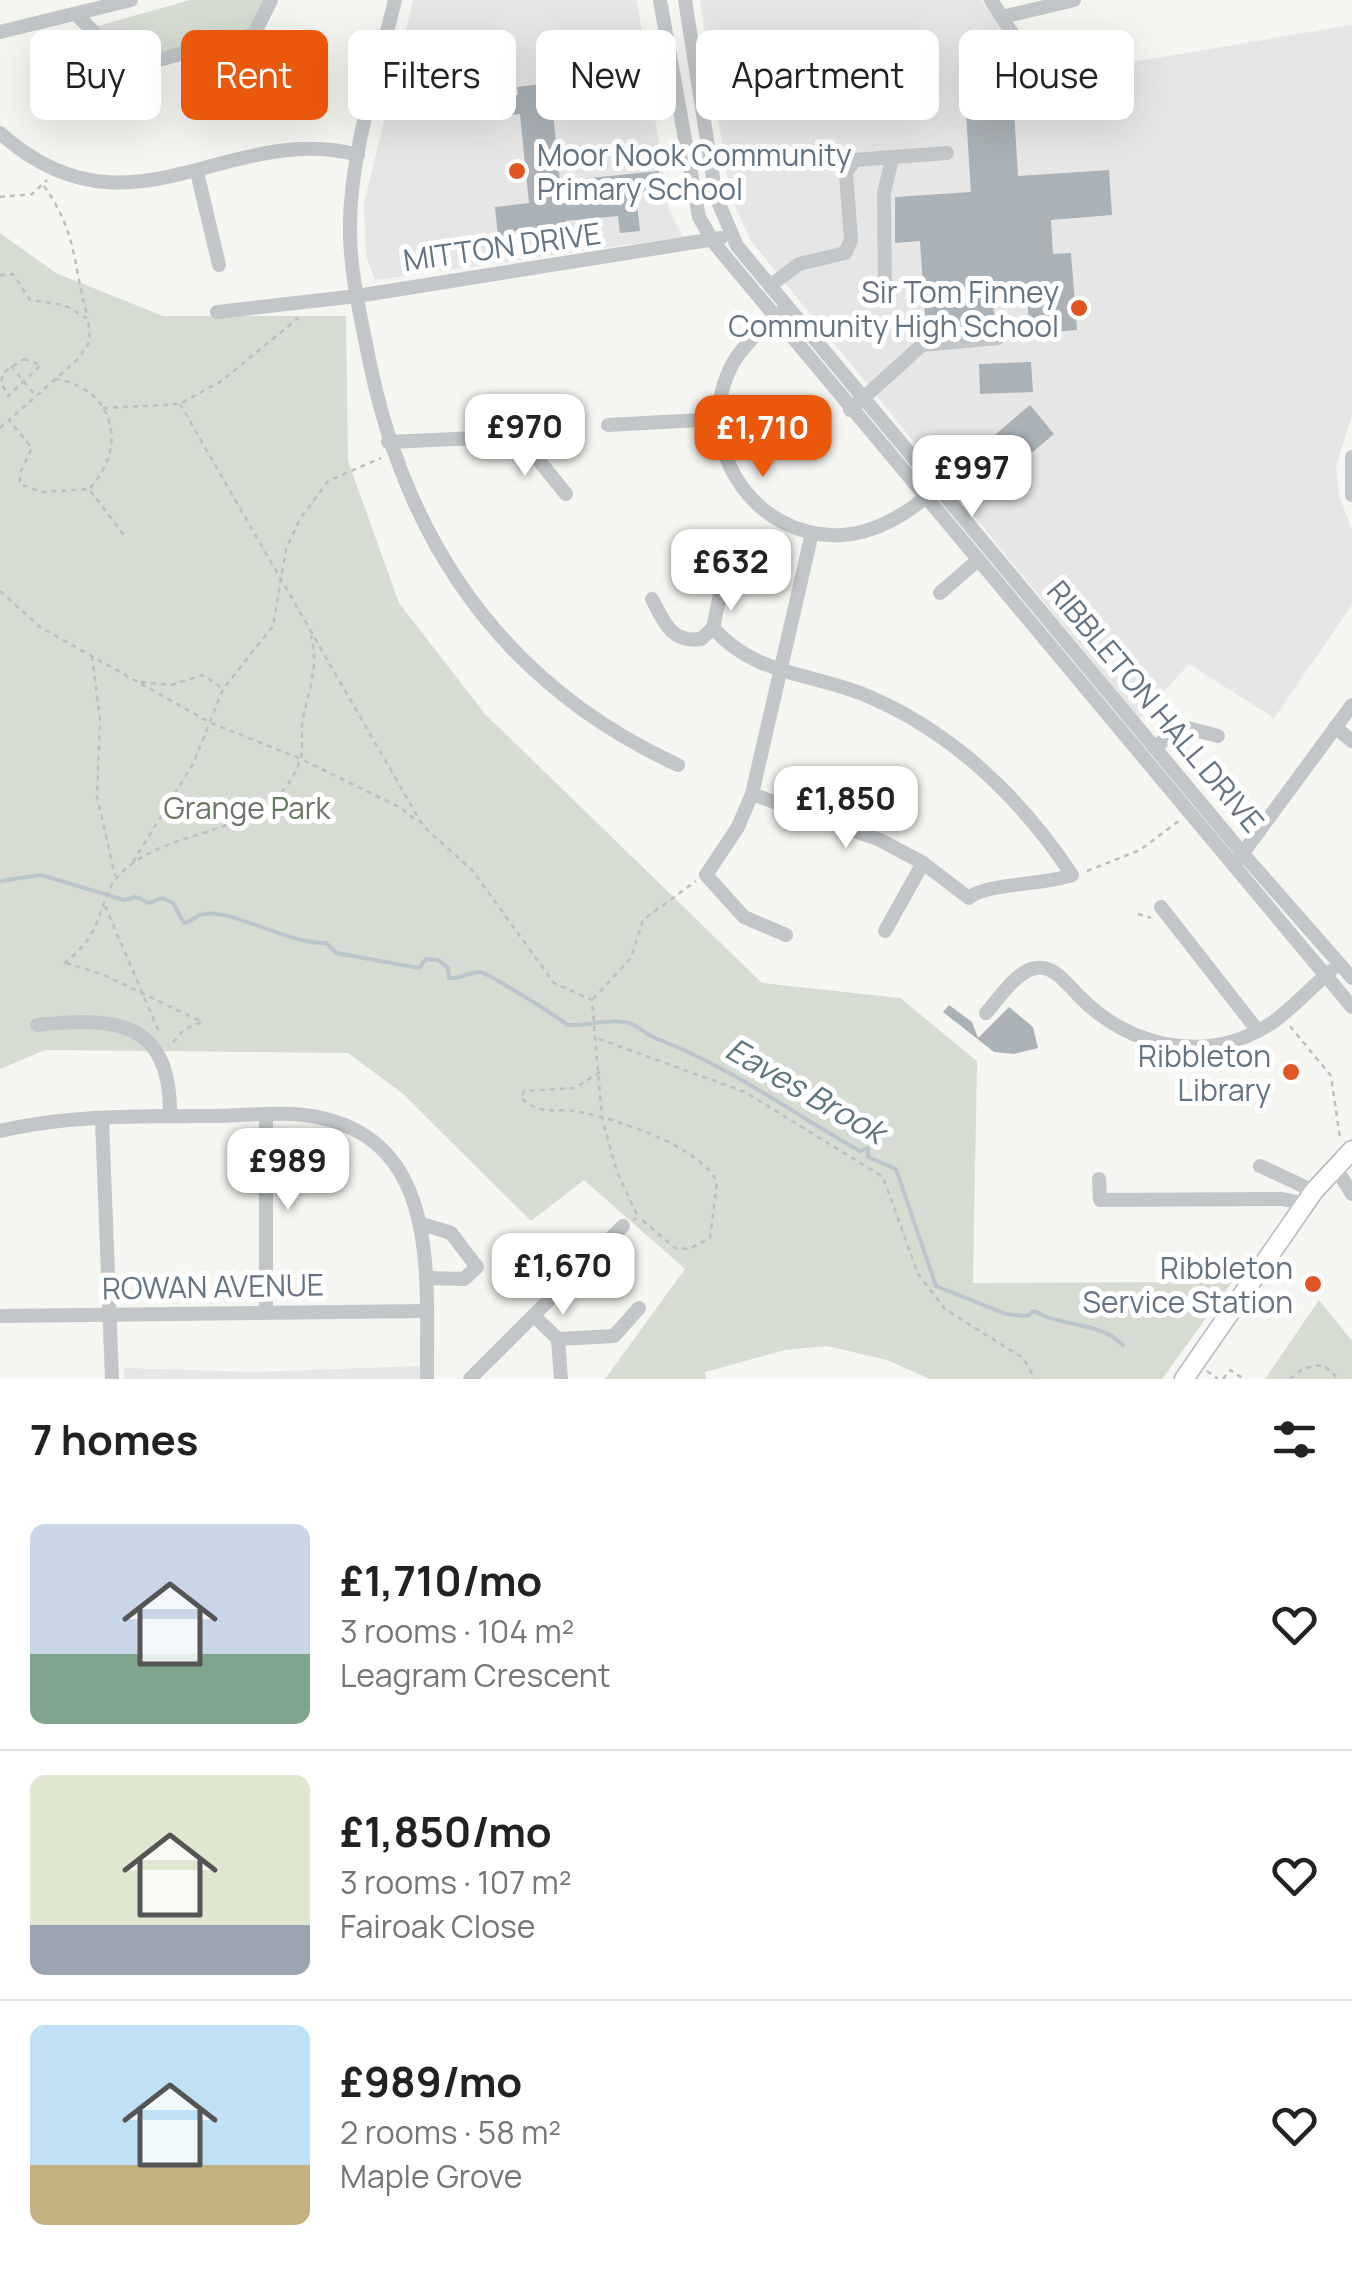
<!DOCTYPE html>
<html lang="en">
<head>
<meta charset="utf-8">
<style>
  body { margin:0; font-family:Manrope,sans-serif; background:#f2f2f2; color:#222; height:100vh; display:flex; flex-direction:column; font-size:38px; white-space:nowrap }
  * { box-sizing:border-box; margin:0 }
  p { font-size:32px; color:#767676 }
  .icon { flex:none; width:55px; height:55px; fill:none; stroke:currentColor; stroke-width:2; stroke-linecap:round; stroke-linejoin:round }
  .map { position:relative; height:1379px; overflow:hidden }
  .sheet { display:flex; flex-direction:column; background:#fff; flex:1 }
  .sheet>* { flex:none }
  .top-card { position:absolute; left:30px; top:30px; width:1292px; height:90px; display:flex; gap:20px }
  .price { position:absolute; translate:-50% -85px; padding:0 22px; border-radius:20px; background:#fff; color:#222; font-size:32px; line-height:65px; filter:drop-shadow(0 2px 5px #0008) }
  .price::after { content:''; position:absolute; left:50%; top:60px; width:30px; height:22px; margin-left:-15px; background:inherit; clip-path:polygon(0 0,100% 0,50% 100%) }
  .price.selected { background:#ea580c; color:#fff }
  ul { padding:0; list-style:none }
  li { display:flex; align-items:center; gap:30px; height:250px; padding:0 30px }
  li+li { border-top:2px solid #e0e0e0 }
  li span { display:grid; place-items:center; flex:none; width:280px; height:200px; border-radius:15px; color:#555 }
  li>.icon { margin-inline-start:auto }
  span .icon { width:120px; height:120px; fill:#fffc; stroke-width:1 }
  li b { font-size:42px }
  h2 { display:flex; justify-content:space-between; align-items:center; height:120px; padding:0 30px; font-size:42px }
  .tag { padding:0 35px; border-radius:15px; background:#fff; box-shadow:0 10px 40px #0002; font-size:35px; line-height:90px }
  .tag.selected { background:#ea580c; color:#fff }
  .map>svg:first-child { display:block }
  .built { fill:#e5e6e5 }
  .green { fill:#d6dcd2 }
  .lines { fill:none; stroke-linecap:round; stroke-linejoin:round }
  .stream { stroke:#bbc6cc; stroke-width:4 }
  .building { fill:#abb2b7 }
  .major-casing { stroke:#b5b9bd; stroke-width:21 }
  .path { stroke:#bcbec0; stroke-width:2.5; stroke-dasharray:5 5; stroke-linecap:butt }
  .minor { stroke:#c2c6c9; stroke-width:14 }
  .major { stroke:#fff; stroke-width:18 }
  .poi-dot { fill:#e25624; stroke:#fff; stroke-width:4 }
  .labels { text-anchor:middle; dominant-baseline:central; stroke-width:10; stroke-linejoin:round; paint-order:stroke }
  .poi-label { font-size:30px; fill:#647482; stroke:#fff; text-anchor:end }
  .street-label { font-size:30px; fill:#647482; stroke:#fff }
  .park-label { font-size:30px; fill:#677963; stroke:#fff }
  .water-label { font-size:32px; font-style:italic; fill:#5f767f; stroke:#fff }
</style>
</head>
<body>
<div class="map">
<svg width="1352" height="1379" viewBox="0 0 1352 1379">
  <rect width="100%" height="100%" fill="#f5f5f1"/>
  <g class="built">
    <path d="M413,0H637L669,210L683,237L375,280L366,256L364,204Z"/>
    <path d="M700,0H982L1036,78L1352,25V415L1336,466L1339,495L1352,530V605L1274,718L1189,664L1139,719L751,241L730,195Z"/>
    <path d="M419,1366L420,1379H124V1368L256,1372Z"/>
  </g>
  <g class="green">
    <path d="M190,0H265L250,29L134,61L94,27Z"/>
    <path d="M0,233L56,273L163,316H346L348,461L399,603L485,714L762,983L900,998L977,1061L973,1283L1232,1282L1162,1379H930L887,1360L827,1346L785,1350L705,1372L706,1379H605L685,1269L584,1180L531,1221L402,1093L348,1053L45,1050L0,1069Z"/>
    <path d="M1319,1300L1352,1341V1379H1265Z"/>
  </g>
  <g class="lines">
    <path class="stream" d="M0,881L41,875L124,900L136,897L149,903L162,898L173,903L184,923C194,921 195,915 204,914C233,909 287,944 326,943L336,953L419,968L426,959L438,960L448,968L449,978C461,979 469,972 480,972C488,973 560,1018 567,1025C588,1026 609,1018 629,1023C639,1026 646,1035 655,1038C729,1066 791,1112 860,1151L868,1148V1157L896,1169L936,1286L1006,1314L1027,1316L1034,1311C1063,1328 1100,1321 1123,1345"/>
  </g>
  <g class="building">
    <path d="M550,83L560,181L659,171L661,191L636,193L640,231L620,233L618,216L565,221L567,242L548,244L547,232L498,237L495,207L529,203L520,114L494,117L492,98L518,95L517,87Z"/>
    <path d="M1014,111L1018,176L1109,170L1112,215L1051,220L1053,254L1071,253L1077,330L1030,334L1027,299L993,301L995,325L926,329L920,241L895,243V197L971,192L966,114Z"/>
    <path d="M1031,362L1033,392L980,394L979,364Z"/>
    <path d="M1030,405L1054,434L996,483L971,455Z"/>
    <path d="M949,1005L972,1022L978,1038L1009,1007L1033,1027L1038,1048L1014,1054L994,1052L943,1012Z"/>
  </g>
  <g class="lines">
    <defs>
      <path id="major" d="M1184,1379L1314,1191L1352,1150"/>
    </defs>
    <use href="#major" class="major-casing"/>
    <g class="path">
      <path d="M44,186C79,236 72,264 88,318"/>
      <path d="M0,197L32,194L47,180"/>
      <path d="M0,275L13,274L30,300L64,305L88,319L90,341L79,358L9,420L32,448L20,473V484L41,492L89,489L126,538"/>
      <path d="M24,359L41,365L8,396L1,382L4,372Z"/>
      <path d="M11,366L34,394"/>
      <path d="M55,379C115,388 128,447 90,488"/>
      <path d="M180,404L423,826L472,870L554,983L592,1000L602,1118L617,1172L638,1217L633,1220"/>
      <path d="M103,408L180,404L223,380L298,318"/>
      <path d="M0,428L7,421"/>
      <path d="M0,591L40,627L209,722L301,759L401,808L418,822"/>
      <path d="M92,656L100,720L97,796L115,876"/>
      <path d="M141,682L171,685L203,675L222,688"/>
      <path d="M133,862L193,764L223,689L273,626L286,549L300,519L328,481L381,458"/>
      <path d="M1087,871L1140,850L1180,820"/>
      <path d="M105,906L159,1032"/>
      <path d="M1138,914L1151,918"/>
      <path d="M64,963C113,927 92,894 129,866C183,824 273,835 299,763C305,749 300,732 303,718C309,689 319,666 311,636"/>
      <path d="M66,963L102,974L202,1022L185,1029L169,1047"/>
      <path d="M593,999L631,958L643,920L696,881"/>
      <path d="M1290,1026L1331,1076L1340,1138"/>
      <path d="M599,1039L745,1092L883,1177L918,1274L945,1309L1023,1358L1035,1379"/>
      <path d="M600,1072L575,1088L524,1091L521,1098C542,1117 555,1107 580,1112C616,1119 703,1147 717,1183L710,1238L689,1249L675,1248L640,1218"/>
      <path d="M1207,1371L1218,1379"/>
      <path d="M1223,1379L1230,1370L1244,1379"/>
      <path d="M1290,1379L1304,1368L1323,1365L1339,1379"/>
    </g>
    <g class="minor">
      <path d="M395,0C378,72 351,149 350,223C349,264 358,304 366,344C401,534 498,682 678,765"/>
      <path d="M660,0L699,217L714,243L1352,1007"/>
      <path d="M685,0L716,197L737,246L1244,855L1352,978"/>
      <path d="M991,0L1019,44"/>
      <path d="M77,15L129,68L254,34L271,0"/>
      <path d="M1002,17L1074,0"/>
      <path d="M0,32L131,0"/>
      <path d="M0,133C128,249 229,120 358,155"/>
      <path d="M197,172L219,265"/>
      <path d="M885,283L884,193L892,159"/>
      <path d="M771,285L799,264L845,253L851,240L846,173L855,160L947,153"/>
      <path d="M217,312L357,296L721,238"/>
      <path d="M781,312C764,329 745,342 733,363C690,441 752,540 842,535C876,533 905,515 931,493"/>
      <path d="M850,410L922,345L998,338"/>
      <path d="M608,425L719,419"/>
      <path d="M388,442L519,436L566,494"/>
      <path d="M1352,457V495"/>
      <path d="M704,538L720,595L713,628"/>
      <path d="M940,593L978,560"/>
      <path d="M652,599C664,622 671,643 701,639L713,628C756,676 808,672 865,695C952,731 1021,798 1072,875C1046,885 985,883 969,898L923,863"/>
      <path d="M1335,727L1352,741"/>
      <path d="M1155,748L1180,726L1218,736"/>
      <path d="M752,794L880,840L923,863L885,931"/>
      <path d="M1237,861L1352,705"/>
      <path d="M1161,907L1258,1031"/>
      <path d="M786,935L744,917L706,875L738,827L752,794L812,533"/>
      <path d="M986,1013C998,1000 1016,971 1036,968C1054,965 1067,984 1079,996C1130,1049 1210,1065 1273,1022C1294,1007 1311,987 1331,971"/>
      <path d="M37,1025C115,1017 171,1019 170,1116"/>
      <path d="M102,1119L112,1379"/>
      <path d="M0,1131C68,1115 142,1116 212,1116C242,1116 275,1111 304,1115C443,1132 426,1275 427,1379"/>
      <path d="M1260,1166L1314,1191"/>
      <path d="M1336,1168L1352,1194"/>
      <path d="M1099,1179L1100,1200L1282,1199L1307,1204"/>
      <path d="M422,1224L451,1233L477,1267L464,1279L426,1278"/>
      <path d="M266,1311V1115"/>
      <path d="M0,1316L426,1311"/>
      <path d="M534,1316L558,1339L561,1379"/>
      <path d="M558,1339L614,1336L639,1308"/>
      <path d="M470,1379L623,1226"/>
    </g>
    <use href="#major" class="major"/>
  </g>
  <g class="poi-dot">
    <circle cx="517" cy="171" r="10"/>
    <circle cx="1079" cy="308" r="10"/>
    <circle cx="1291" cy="1072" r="10"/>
    <circle cx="1313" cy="1284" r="10"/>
  </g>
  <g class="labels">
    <g class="poi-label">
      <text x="537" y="154" text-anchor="start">Moor Nook Community<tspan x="537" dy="34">Primary School</tspan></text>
      <text x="1059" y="291">Sir Tom Finney<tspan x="1059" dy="34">Community High School</tspan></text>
      <text x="1271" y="1055">Ribbleton<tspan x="1271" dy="34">Library</tspan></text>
      <text x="1293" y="1267">Ribbleton<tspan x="1293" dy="34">Service Station</tspan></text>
    </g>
    <g class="street-label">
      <text transform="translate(502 246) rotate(-8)">MITTON DRIVE</text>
      <text transform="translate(1156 706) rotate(50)">RIBBLETON HALL DRIVE</text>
      <text transform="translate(213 1286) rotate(-1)">ROWAN AVENUE</text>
    </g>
    <g class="park-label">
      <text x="247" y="807">Grange Park</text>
    </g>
    <g class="water-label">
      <text transform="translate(806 1090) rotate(30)">Eaves Brook</text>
    </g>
  </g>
</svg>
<b class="price" style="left:525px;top:479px">£970</b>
<b class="price selected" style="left:763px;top:480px">£1,710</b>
<b class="price" style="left:972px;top:520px">£997</b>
<b class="price" style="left:731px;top:614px">£632</b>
<b class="price" style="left:846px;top:851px">£1,850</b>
<b class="price" style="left:288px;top:1213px">£989</b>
<b class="price" style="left:563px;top:1318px">£1,670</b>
<div class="top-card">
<a class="tag">Buy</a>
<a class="tag selected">Rent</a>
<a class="tag">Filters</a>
<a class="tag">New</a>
<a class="tag">Apartment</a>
<a class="tag">House</a>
</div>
</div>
<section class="sheet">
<h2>7 homes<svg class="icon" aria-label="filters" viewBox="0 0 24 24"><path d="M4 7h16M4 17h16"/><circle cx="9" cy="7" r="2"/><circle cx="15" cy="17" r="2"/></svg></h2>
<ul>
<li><span style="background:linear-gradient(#c9d6e8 65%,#7fa58c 0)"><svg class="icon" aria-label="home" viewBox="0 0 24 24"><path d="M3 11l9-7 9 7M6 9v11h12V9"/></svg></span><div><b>£1,710/mo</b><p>3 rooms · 104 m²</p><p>Leagram Crescent</p></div><svg class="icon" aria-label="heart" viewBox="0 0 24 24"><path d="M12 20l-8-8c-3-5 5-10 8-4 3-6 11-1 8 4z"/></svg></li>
<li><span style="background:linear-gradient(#dfe7d0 75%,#9aa5b1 0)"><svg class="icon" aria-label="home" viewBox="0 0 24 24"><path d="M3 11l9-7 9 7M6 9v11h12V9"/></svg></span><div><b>£1,850/mo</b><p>3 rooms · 107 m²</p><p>Fairoak Close</p></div><svg class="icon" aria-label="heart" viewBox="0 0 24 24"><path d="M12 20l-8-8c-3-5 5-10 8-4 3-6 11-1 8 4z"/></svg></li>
<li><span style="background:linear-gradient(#bfe0f5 70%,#c2b280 0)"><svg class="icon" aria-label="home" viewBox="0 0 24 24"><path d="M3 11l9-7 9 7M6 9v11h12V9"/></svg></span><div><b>£989/mo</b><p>2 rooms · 58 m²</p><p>Maple Grove</p></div><svg class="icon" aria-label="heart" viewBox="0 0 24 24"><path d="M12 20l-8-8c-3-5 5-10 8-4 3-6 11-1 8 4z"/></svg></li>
</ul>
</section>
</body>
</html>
